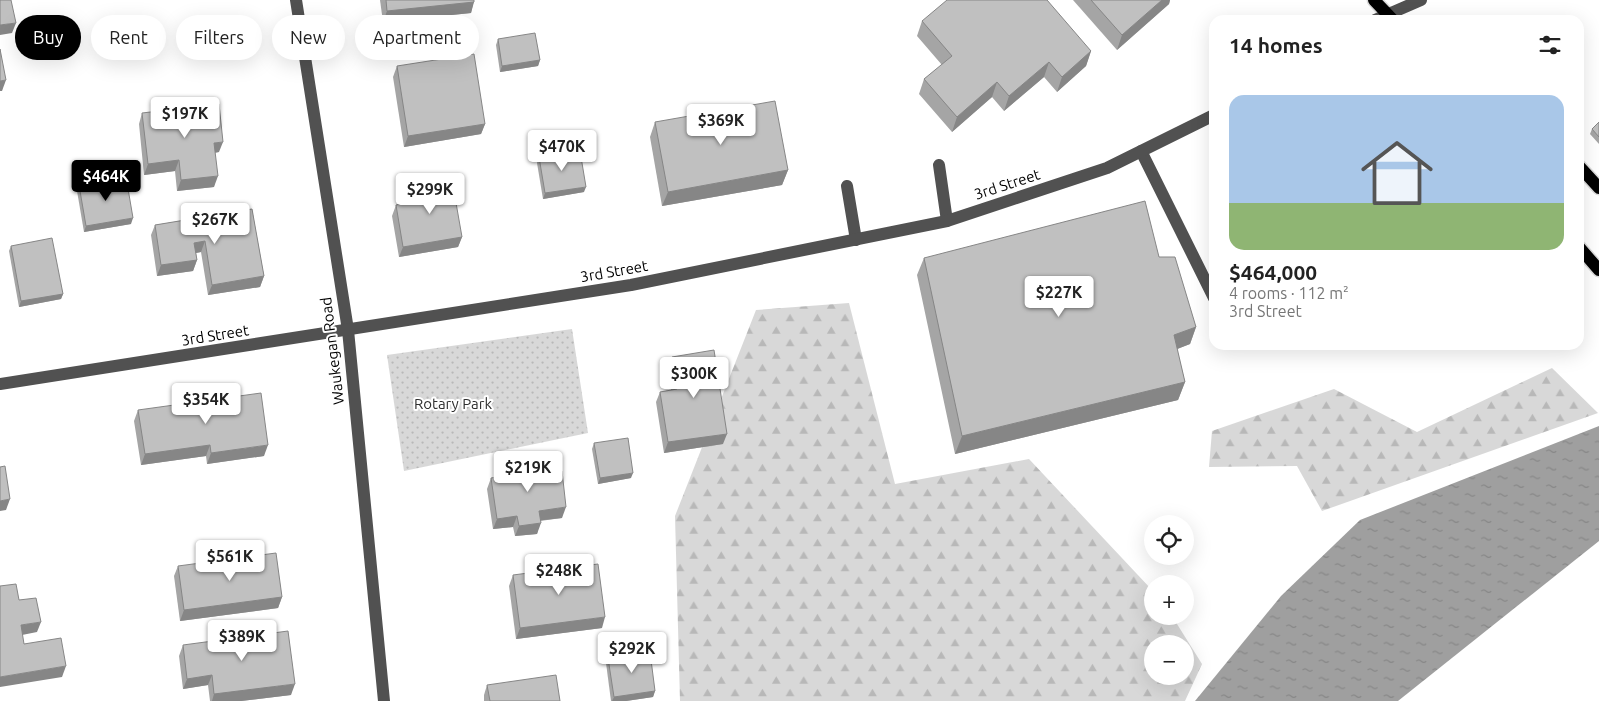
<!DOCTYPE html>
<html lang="en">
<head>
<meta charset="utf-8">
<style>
  body { margin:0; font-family:Ubuntu,sans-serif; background:#f2f2f2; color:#222; height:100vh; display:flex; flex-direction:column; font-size:19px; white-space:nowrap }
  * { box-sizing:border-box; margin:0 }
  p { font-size:16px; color:#767676 }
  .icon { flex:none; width:28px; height:28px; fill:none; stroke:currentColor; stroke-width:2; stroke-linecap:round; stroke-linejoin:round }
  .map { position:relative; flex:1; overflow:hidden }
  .sheet { position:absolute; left:1209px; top:15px; width:375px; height:335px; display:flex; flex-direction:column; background:#fff; border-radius:15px; box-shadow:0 5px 20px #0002 }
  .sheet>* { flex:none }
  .guide { position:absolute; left:15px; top:15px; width:475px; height:45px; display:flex; gap:10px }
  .tools { position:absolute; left:1144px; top:515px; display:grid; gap:10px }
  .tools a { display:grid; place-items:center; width:50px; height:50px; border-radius:50%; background:#fff; box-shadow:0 5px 20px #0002; font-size:25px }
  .price { position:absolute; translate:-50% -42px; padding:0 11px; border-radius:5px; background:#fff; color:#222; font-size:16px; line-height:32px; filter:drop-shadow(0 1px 2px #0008) }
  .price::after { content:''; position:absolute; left:50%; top:30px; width:15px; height:11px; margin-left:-8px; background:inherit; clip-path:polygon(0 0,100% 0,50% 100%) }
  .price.on { background:#000; color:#fff }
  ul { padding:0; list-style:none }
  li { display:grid; align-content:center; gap:10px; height:265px; padding:0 20px }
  li span { display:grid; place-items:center; height:155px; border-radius:15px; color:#555 }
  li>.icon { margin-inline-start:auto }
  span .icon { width:90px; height:90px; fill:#fffc; stroke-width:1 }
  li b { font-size:21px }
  h2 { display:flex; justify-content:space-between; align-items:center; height:60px; padding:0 20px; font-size:21px }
  .pill { padding:0 18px; border-radius:22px; background:#fff; box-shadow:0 5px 20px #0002; font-size:18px; line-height:45px }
  .pill.on { background:#000; color:#fff }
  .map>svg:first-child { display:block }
  .forest { fill:url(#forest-firs); fill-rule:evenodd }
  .park { fill:url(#park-dots) }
  .water { fill:url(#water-ripples) }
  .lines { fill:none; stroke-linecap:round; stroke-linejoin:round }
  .major-casing { stroke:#dbdbdb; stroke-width:15 }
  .minor { stroke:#515151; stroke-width:12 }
  .major { stroke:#000; stroke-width:12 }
  .wall { fill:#a5a5a5 }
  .shaded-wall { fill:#868686 }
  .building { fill:#c0c0c0; stroke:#868686 }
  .labels { text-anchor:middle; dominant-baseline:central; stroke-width:4; stroke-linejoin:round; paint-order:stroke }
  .street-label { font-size:15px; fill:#000; stroke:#fff }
  .park-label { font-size:15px; fill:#2f2f2f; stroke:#fff }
</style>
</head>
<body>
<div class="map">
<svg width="1599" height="701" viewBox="0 0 1599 701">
  <defs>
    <pattern id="forest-firs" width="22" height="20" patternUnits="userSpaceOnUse" patternTransform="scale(1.25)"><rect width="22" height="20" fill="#d8d8d8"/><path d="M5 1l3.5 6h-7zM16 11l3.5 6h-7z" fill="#b8b8b8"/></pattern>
    <pattern id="park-dots" width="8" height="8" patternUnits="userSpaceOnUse" patternTransform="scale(1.25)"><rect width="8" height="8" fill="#d8d8d8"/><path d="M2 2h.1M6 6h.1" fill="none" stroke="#b8b8b8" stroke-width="1.8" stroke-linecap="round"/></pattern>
    <pattern id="water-ripples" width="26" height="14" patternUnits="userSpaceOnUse" patternTransform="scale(1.25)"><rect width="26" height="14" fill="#9f9f9f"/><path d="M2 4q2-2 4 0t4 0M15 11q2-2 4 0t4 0" fill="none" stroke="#878787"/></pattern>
  </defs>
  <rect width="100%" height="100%" fill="#fff"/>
  <g class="forest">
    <path d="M849,303L895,484L1029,459L1152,590V616H1172L1202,664L1185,701H680L675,516L756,310ZM1152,644H1185V676H1152Z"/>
    <path d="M1552,368L1598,413L1322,511L1297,466L1209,467L1212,431L1334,389L1417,432Z"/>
  </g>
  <path class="park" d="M572,329L588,433L404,471L387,355Z"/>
  <path class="water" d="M1599,426V541L1398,701H1195L1281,596L1360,520Z"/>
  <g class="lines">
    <defs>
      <g id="major">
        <path d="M1374,0L1393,20"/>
        <path d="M1579,166L1599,188"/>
        <path d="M1579,247L1599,270"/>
      </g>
    </defs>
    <use href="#major" class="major-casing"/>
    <g class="minor">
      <path d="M296,0L348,330L384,701"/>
      <path d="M1375,20L1421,0"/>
      <path d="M1141,151L1214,298"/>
      <path d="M939,165L947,221"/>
      <path d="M847,186L856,240"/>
      <path d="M0,384L631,285L947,221L1107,168L1214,115"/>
    </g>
    <use href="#major" class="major"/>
  </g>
  <g class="wall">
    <path d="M380,0H474L471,13L383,22Z"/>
    <path d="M1073,0H1170L1169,4L1117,50Z"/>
    <path d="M922,21L1091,51L1086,66L1057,92L1044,77L1004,111L992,97L952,132L919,94L924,79L942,65L917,36Z"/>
    <path d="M498,39L540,60L538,66L500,72L496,45Z"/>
    <path d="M397,66L485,124L481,134L404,147L393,77Z"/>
    <path d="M142,113L219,152L215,153L214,187L177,191L175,171L144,175L139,124Z"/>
    <path d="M655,122L788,170L782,185L662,206L650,137Z"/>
    <path d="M1599,122V144L1590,134L1592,129Z"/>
    <path d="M539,157L584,192L543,199L537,163Z"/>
    <path d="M79,185L131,224L84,232L77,191Z"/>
    <path d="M410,187L462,237L458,247L399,257L392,216L396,205L407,203L406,198Z"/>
    <path d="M252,209L264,276L260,287L208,295L201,252L196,253L197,260L193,271L157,276L151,235L155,225Z"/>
    <path d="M11,246L63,294L61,299L19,307L9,251Z"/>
    <path d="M1159,257L1196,327L1190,344L1177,349L1185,382L1178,400L955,454L917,275L924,258Z"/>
    <path d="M672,357L723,444L664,453L656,402L660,392L671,390L668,368Z"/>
    <path d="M138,410L264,456L207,464L206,456L141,465L134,421Z"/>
    <path d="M594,443L631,478L598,484L592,449Z"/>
    <path d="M509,466L539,474L562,518L540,521L537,534L515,536L513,527L493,529L487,489L491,478L506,476Z"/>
    <path d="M178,566L282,597L278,608L180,621L174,576Z"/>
    <path d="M513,575L602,628L516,639L509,586Z"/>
    <path d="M183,645L291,695L241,701H210L208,685L183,689L179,656Z"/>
    <path d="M608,658L655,691L653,697L626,701H611L606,663Z"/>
    <path d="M487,685L560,701H484V695Z"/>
  </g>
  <g class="shaded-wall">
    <path d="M1162,0H1170L1169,4L1117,50L1122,35Z"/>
    <path d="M474,2L471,13L383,22L387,11Z"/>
    <path d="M16,23L12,33L0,35V25Z"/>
    <path d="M1091,51L1086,66L1057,92L1062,77Z"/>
    <path d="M540,60L538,66L500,72L502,66Z"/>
    <path d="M1049,62L1044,77L1004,111L1009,96Z"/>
    <path d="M6,80L2,91H0V81Z"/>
    <path d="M997,82L992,97L952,132L957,117Z"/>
    <path d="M485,124L481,134L404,147L408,136Z"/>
    <path d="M223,142L219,152L210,153L214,143Z"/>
    <path d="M179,160L175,171L144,175L148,164Z"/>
    <path d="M788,170L782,185L662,206L668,192Z"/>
    <path d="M218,176L214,187L177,191L181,180Z"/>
    <path d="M586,187L584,192L543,199L545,193Z"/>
    <path d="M133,218L131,224L84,232L86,226Z"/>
    <path d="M462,237L458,247L399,257L403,247Z"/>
    <path d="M205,241L201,252L190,254L194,243Z"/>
    <path d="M197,260L193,271L157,276L161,265Z"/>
    <path d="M264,276L260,287L208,295L212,285Z"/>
    <path d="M63,294L61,299L19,307L21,301Z"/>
    <path d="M1196,327L1190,344L1167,353L1174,335Z"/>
    <path d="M1185,382L1178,400L955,454L962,436Z"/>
    <path d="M727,434L723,444L664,453L668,442Z"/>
    <path d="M210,445L206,456L141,465L145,454Z"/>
    <path d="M268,445L264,456L207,464L211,453Z"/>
    <path d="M633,473L631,478L598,484L600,478Z"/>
    <path d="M10,499L6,510L0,511V501Z"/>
    <path d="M566,507L562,518L535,521L539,511Z"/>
    <path d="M517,516L513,527L493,529L497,519Z"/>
    <path d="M541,523L537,534L515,536L519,526Z"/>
    <path d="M282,597L278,608L180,621L184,610Z"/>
    <path d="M605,617L602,628L516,639L520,628Z"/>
    <path d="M41,622L37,632L17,636L21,625Z"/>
    <path d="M66,666L62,677L0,687V677Z"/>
    <path d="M212,675L208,685L183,689L187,679Z"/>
    <path d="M295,684L291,695L241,701H212L214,694Z"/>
    <path d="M655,691L653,697L626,701H612L614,697Z"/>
  </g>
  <g class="building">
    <path d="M0,0H11L16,23L0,25Z"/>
    <path d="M386,0H474V2L387,11Z"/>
    <path d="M947,0H1047L1091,51L1062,77L1049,62L1009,96L997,82L957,117L924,79L952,56L922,21Z"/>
    <path d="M1091,0H1162L1122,35Z"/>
    <path d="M535,33L540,60L502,66L498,39Z"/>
    <path d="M0,49L6,80L0,81Z"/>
    <path d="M474,54L485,124L408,136L397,66Z"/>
    <path d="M775,101L788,170L668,192L655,122Z"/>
    <path d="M219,104L223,142L214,143L218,176L181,180L179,160L148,164L142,113Z"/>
    <path d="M1599,122V137L1592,129Z"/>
    <path d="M580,151L586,187L545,193L539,157Z"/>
    <path d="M126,177L133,218L86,226L79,185Z"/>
    <path d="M452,180L462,237L403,247L396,205L412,202L410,187Z"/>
    <path d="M1145,201L1159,257H1175L1196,327L1174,335L1185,382L962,436L924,258Z"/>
    <path d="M252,209L264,276L212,285L205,241L194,243L197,260L161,265L155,225Z"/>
    <path d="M52,238L63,294L21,301L11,246Z"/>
    <path d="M714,350L727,434L668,442L660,392L677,389L672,357Z"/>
    <path d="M261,393L268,445L211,453L210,445L145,454L138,410Z"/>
    <path d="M628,438L633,473L600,478L594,443Z"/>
    <path d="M538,462L539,474L562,471L566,507L539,511L541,523L519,526L517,516L497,519L491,478L511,475L509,466Z"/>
    <path d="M5,466L10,499L0,501V467Z"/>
    <path d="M276,553L282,597L184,610L178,566Z"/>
    <path d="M598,564L605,617L520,628L513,575Z"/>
    <path d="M16,584L19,600L36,598L41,622L21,625L24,644L61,638L66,666L0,677V586Z"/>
    <path d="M288,631L295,684L214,694L212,675L187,679L183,645Z"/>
    <path d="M650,652L655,691L614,697L608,658Z"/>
    <path d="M556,675L560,701H490L487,685Z"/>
  </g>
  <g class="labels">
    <g class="street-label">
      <text transform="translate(1007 184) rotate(-18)">3rd Street</text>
      <text transform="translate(614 271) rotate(-10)">3rd Street</text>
      <text transform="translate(215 335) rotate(-9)">3rd Street</text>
      <text transform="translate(332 351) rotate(-97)">Waukegan Road</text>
    </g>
    <g class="park-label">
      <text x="453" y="403">Rotary Park</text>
    </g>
  </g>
</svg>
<div class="tools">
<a><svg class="icon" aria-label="locate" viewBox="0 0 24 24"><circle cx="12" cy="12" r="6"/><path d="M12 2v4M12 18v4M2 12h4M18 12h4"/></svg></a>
<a>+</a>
<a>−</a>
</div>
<b class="price" style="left:185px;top:139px">$197K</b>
<b class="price" style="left:721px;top:146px">$369K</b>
<b class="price" style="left:562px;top:172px">$470K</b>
<b class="price on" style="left:106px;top:202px">$464K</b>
<b class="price" style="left:430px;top:215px">$299K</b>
<b class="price" style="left:215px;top:245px">$267K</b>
<b class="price" style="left:1059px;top:318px">$227K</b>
<b class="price" style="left:694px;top:399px">$300K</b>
<b class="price" style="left:206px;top:425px">$354K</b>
<b class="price" style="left:528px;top:493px">$219K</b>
<b class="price" style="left:230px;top:582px">$561K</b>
<b class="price" style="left:559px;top:596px">$248K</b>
<b class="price" style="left:242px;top:662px">$389K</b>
<b class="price" style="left:632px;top:674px">$292K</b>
<div class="guide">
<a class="pill on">Buy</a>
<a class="pill">Rent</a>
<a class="pill">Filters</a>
<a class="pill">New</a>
<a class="pill">Apartment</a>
</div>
<section class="sheet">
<h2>14 homes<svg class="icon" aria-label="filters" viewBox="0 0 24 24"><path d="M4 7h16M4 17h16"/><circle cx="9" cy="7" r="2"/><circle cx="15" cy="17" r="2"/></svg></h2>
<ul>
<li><span style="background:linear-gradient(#a9c7e8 70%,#8fb573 0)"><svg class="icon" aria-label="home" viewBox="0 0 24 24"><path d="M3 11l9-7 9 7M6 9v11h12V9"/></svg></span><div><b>$464,000</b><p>4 rooms · 112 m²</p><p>3rd Street</p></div></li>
</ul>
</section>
</div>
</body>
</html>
